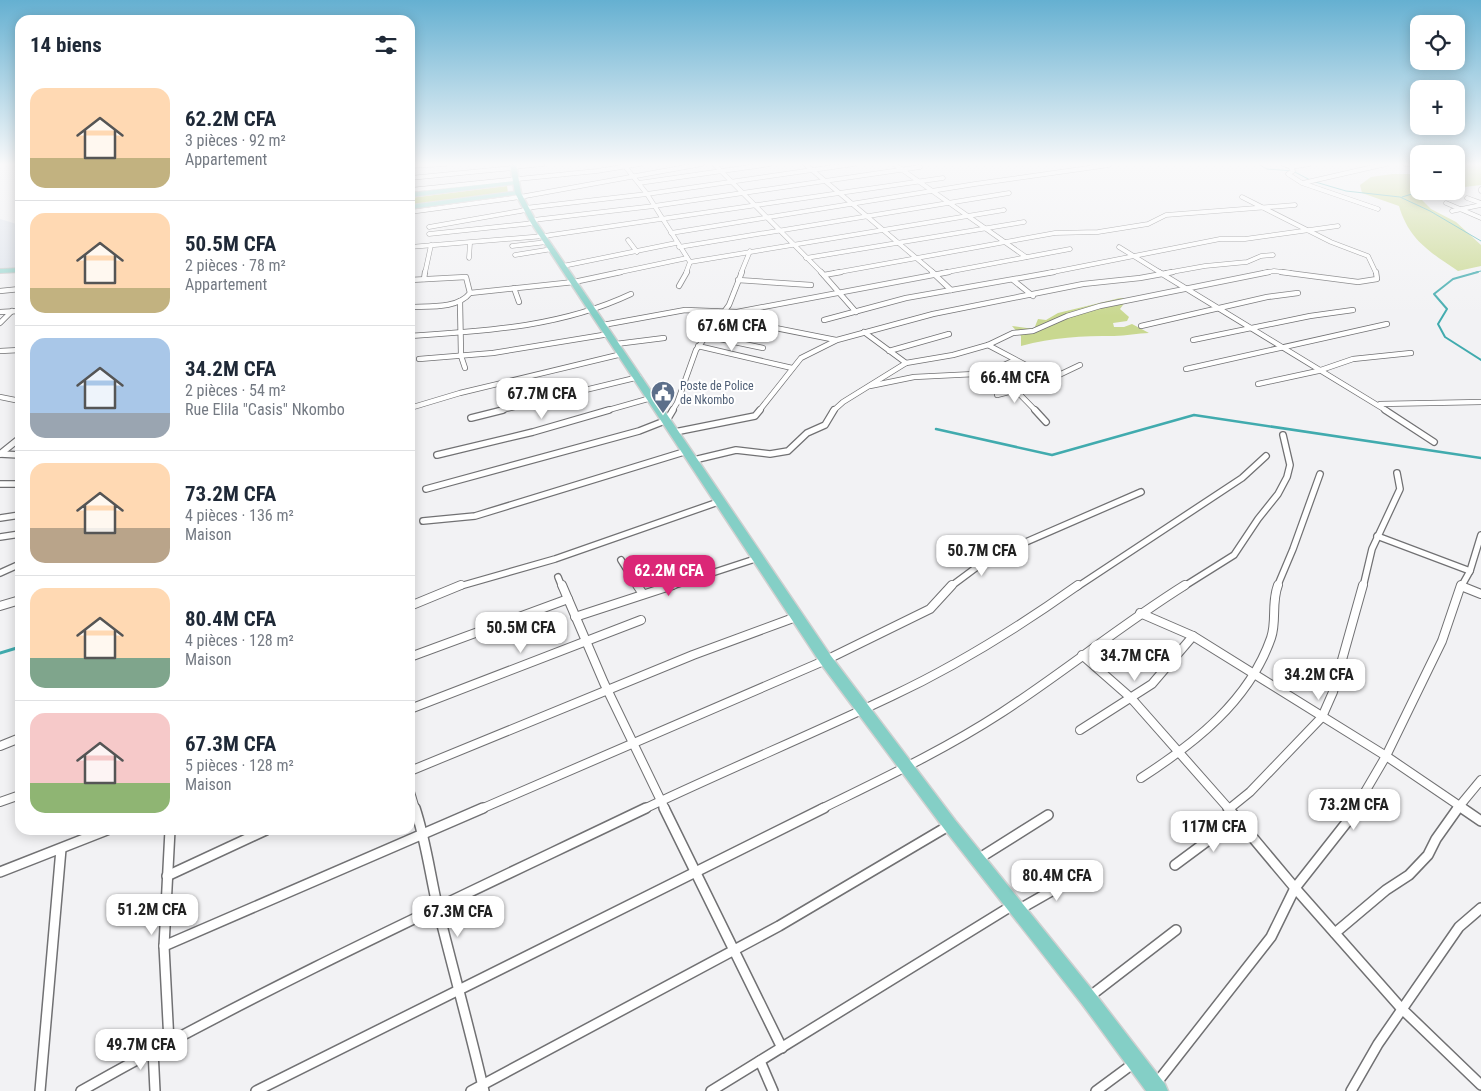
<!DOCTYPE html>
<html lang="fr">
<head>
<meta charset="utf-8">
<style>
  body { margin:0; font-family:"Roboto Condensed",sans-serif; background:#f6f6f7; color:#1f2937; height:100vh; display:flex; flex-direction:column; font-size:19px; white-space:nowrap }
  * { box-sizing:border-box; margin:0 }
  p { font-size:16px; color:#747a83 }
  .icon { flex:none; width:28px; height:28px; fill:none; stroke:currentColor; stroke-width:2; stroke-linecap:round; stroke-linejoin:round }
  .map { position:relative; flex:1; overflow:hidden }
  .panel { position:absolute; left:15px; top:15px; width:400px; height:820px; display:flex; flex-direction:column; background:#fff; border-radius:15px; box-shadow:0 2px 12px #0003 }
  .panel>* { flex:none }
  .controls { position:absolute; left:1410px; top:15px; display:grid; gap:10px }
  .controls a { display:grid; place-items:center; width:55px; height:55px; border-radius:10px; background:#fff; box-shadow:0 2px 12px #0003; font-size:25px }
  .price { position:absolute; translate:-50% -42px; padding:0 11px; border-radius:10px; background:#fff; color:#222; font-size:16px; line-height:32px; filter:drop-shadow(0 1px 2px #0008) }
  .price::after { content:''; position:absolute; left:50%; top:30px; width:15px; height:11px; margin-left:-8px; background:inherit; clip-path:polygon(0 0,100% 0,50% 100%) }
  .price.active { background:#db2777; color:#fff }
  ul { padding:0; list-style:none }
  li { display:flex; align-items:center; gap:15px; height:125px; padding:0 15px }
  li+li { border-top:1px solid #e0e1e3 }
  li span { display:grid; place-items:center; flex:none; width:140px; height:100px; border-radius:15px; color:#555 }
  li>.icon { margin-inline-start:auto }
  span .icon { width:60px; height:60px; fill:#fffc; stroke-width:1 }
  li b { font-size:21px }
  h2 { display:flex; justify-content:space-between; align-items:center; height:60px; padding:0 15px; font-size:21px }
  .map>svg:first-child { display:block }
  .built { fill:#e0e5ed }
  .green { fill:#c9d890 }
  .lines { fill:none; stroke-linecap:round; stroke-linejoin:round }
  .stream-far3 { stroke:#41abae; stroke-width:1 }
  .stream-far2 { stroke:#41abae; stroke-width:2 }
  .stream-far1 { stroke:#41abae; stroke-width:2.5 }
  .stream { stroke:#41abae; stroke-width:3 }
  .minor-far4-casing { stroke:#717173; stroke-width:5 }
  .minor-far3-casing { stroke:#717173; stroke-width:6 }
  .minor-far2-casing { stroke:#717173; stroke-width:8 }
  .minor-far1-casing { stroke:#717173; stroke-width:10 }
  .minor-casing { stroke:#717173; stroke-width:12 }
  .primary-casing { stroke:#d0d0d0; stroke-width:2 }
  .trunk-casing { stroke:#d0d0d0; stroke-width:3 }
  .minor-far4 { stroke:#fff; stroke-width:4 }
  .minor-far3 { stroke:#fff; stroke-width:4.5 }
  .minor-far2 { stroke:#fff; stroke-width:5.5 }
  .minor-far1 { stroke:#fff; stroke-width:8 }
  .minor { stroke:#fff; stroke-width:9 }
  .primary { fill:#a3dbd4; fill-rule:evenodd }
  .trunk { fill:#84cfc6; fill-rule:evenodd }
  .labels { text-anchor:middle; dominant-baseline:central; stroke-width:4; stroke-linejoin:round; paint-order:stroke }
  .service-label { font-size:12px; fill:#4e5e75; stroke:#fff; text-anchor:start }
</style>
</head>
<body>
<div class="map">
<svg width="1481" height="1091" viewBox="0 0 1481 1091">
  <rect width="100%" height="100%" fill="#f2f2f4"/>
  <path class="built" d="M0,219L20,225V267L0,268Z"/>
  <g class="green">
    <path d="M1456,164H1481V185L1456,188Z"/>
    <path d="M1392,174H1419V191H1440L1429,194L1421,199L1431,209L1456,222L1481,245V266L1458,271C1430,252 1409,240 1399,206L1362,193L1360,185L1371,177Z"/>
    <path d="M507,186L508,193L410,205V198Z"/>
    <path d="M1120,298H1128L1120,309L1129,317L1127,321L1113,323L1114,327H1124L1132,324L1149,333C1138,333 1126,336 1114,336C1082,336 1053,337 1021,346V336L1012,326L1034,329L1038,319L1046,320L1058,313Z"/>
  </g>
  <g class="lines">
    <g class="stream-far3">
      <path d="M1258,164L1267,169L1293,171L1312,181L1346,191L1400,197L1430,211L1481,241"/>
      <path d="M1456,170L1465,175L1456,179"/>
      <path d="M1402,197L1422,191"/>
      <path d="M1473,273L1481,271"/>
    </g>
    <path class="stream-far2" d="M1478,272L1453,279L1434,294L1447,309L1438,324L1445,337L1481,360"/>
    <path class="stream-far1" d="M936,429L1052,455L1194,415L1481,458"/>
    <path class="stream" d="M0,653L20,647"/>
    <defs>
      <g id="minor-far4">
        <path d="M714,164L822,273"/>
        <path d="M805,164L934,273"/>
        <path d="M894,164L1026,257"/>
        <path d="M1283,164L1291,167L1293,171L1288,174L1302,183L1378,209"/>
        <path d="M1405,164H1419"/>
        <path d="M624,165L647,194L690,262L686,273"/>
        <path d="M410,166L445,164"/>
        <path d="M513,167L543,164"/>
        <path d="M1291,167L1309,164"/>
        <path d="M410,178L513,168"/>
        <path d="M639,183L770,164"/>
        <path d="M1303,183L1386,164"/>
        <path d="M1481,189V191"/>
        <path d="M410,190L597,171L640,164"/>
        <path d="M1242,197L1331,242L1368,256L1376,273"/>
        <path d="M1467,198L1481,203"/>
        <path d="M1446,203L1481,218"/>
        <path d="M525,208L647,194L854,164"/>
        <path d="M1452,211L1481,205"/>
        <path d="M410,212L520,197L702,164"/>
        <path d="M533,220L654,206L920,167"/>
        <path d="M429,227L526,210"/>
        <path d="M671,233L975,184L1109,165"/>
        <path d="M429,234L534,223"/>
        <path d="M628,240L637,252"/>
        <path d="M512,246L547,242"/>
        <path d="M410,247L544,236L943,178"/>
        <path d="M679,247L1009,193"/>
        <path d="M1119,247L1161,273"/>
        <path d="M515,255L552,249"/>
        <path d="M469,258L470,243"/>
        <path d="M806,258L1024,222"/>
        <path d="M690,262L1004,210"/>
        <path d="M563,266L676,243"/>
        <path d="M425,273L431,245"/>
        <path d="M616,273L687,258"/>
        <path d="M741,273L750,251"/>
        <path d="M834,273L1055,233L1098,232L1148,224L1166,215L1295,205"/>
        <path d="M942,273L1070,249"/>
        <path d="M1048,273L1220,239H1245L1338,226"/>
        <path d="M1166,273L1205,266L1247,262L1261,256L1273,255"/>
        <path d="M1263,273L1274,271L1291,273"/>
      </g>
      <g id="minor-far3">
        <path d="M821,272L856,312"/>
        <path d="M932,272L951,290"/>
        <path d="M1159,272L1387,411"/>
        <path d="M1281,272L1358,282L1377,279L1376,272"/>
        <path d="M824,275L841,272"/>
        <path d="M424,279L425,272"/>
        <path d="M410,280L466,277L470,293C458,309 428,306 410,307"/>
        <path d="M738,280L811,285"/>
        <path d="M1013,280L1033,296"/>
        <path d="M679,286L687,272"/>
        <path d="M514,288L519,302"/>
        <path d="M0,291L20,289"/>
        <path d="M470,293L574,282L621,272"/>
        <path d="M460,301L461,356L465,368"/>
        <path d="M0,312L20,311"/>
        <path d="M720,317L836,340"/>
        <path d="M824,320L906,298L1054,272"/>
        <path d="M0,323L12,311"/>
        <path d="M603,325L685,310L737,312L949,272"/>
        <path d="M1141,326L1267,297L1298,293"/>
        <path d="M864,332L906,363"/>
        <path d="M410,336C486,331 561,327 631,294"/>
        <path d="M706,336L763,348"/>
        <path d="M1193,340L1310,316L1353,310"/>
        <path d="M616,344L664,338"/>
        <path d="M988,345L1054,380"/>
        <path d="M698,346L792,368"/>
        <path d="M0,351L20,350"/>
        <path d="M889,351L949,334"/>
        <path d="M419,359L493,353L609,334"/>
        <path d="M995,369L1036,411"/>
        <path d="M1186,369L1387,324"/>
        <path d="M1258,384L1318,371L1353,359L1411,353"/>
        <path d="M870,386L914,377L975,374L995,369L1015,360"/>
        <path d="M997,395L1040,384L1080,365"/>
        <path d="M0,397L20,401"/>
        <path d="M1380,404L1481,402"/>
        <path d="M410,408L460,393L622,354"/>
        <path d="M498,411L639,377"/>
        <path d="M605,411L651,398"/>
        <path d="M672,411L677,403L696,350L729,305L742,272"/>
        <path d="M759,411L801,358L837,340L933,314L1083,284L1140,278L1173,272"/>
        <path d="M833,411L843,402L906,363L953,355L988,345L1013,333L1033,331L1067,316L1100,306L1269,272"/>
      </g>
      <g id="minor-far2">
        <path d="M1035,410L1046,422"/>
        <path d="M1385,410L1434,442"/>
        <path d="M471,418L503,410"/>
        <path d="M675,432L755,416L760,410"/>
        <path d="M0,454L20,438"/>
        <path d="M0,454L20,455"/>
        <path d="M437,455L533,432L609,410"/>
        <path d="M694,460L736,450L770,454L788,451L807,433L825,425L834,410"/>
        <path d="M0,484H20"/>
        <path d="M426,489L639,431L667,420L673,410"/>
        <path d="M0,518L20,515"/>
        <path d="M423,521L475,516L687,451"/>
        <path d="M1377,536L1470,571"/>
        <path d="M0,537L20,534"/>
        <path d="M621,560L638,587"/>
        <path d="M0,573L20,564"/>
        <path d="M558,577L562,587"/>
        <path d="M1461,586L1463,587"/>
        <path d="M457,587L555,559L721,501"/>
        <path d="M669,587L758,558"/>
        <path d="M950,587L989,558L1141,492"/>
        <path d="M1077,587L1242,478L1266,456"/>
        <path d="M1183,587L1234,555L1258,519L1278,494L1287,477L1290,465L1283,435"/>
        <path d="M1277,587L1293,549L1320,474"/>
        <path d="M1363,587L1372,549L1400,489L1397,473"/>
        <path d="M1461,587L1470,571L1481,535"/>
      </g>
      <g id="minor-far1">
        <path d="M562,585L604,683L665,809"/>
        <path d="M637,585L643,594"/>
        <path d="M1461,586L1481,594"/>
        <path d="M0,606L20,600"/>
        <path d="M410,606L461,585"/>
        <path d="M1140,613L1193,636L1386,756L1464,809"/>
        <path d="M575,617L673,585"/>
        <path d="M1082,655L1131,698L1229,809"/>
        <path d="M410,657L568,599"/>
        <path d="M410,709L641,620"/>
        <path d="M1080,730L1152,684L1193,636"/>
        <path d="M0,746L20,738"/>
        <path d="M410,771L693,655L796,617"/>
        <path d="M1141,778C1195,743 1249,701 1271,638C1277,621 1271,603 1278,585"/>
        <path d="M410,792L415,809"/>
        <path d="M0,802L20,795"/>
        <path d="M481,809L826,660L930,609L952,585"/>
        <path d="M644,809C726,770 810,735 892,696C958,665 1019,627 1078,585"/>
        <path d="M821,809C882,779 944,750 1001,713C1064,672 1121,625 1185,585"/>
        <path d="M1229,809L1250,792L1322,717L1333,692L1363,585"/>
        <path d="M1355,809L1386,756L1442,641L1461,585"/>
        <path d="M1457,809L1481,780"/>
      </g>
      <g id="minor">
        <path d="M415,808C426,841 430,875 438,909C453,970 470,1030 484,1091"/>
        <path d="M664,808L782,1048"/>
        <path d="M1228,808L1295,888L1401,1008L1481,1085"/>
        <path d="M1462,808L1481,821"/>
        <path d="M978,859L1048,815"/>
        <path d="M1175,865L1237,819"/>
        <path d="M0,872L107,830"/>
        <path d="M167,876L266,830"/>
        <path d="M1018,910L1083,873"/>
        <path d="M1335,933L1386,890L1409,875L1428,855L1436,839L1458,808"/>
        <path d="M164,946L483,808"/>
        <path d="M1089,997L1176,930"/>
        <path d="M169,1042L164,946L170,830"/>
        <path d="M153,1050L155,1091"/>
        <path d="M760,1061L773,1091"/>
        <path d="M1155,1085L1271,937L1295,888L1347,822L1355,808"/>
        <path d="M40,1091L61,849"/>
        <path d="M81,1091C264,987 456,899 646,808"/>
        <path d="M256,1091L824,808"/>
        <path d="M471,1091L779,926L950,825"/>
        <path d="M711,1091L1013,905"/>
        <path d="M1096,1091L1134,1063"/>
        <path d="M1351,1091L1378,1044L1459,927L1481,908"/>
      </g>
      <g id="primary">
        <path d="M515,181L518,183L517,184L410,197V193Z"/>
        <path d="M518,191L520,192V194L410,209V205Z"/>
        <path d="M20,268V272L0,273V269Z"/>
      </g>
      <path id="trunk" d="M510,164H516L521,193L537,223L831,656L955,820L1094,992L1165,1084L1168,1091H1146L1082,1004L945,830L821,664L531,223L515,193Z"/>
    </defs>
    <use href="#minor-far4" class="minor-far4-casing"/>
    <use href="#minor-far3" class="minor-far3-casing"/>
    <use href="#minor-far2" class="minor-far2-casing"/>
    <use href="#minor-far1" class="minor-far1-casing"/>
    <use href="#minor" class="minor-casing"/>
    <use href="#primary" class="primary-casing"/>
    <use href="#trunk" class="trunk-casing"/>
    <use href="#minor-far4" class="minor-far4"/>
    <use href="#minor-far3" class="minor-far3"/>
    <use href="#minor-far2" class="minor-far2"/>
    <use href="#minor-far1" class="minor-far1"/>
    <use href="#minor" class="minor"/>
    <use href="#primary" class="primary"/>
    <use href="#trunk" class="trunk"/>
  </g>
  <linearGradient id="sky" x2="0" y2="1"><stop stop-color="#65b0d1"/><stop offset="0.52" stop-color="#f9f9fa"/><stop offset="1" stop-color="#f9f9fa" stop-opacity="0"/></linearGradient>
  <rect width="1481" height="316" fill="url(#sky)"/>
  <defs>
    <symbol id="civic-pin" viewBox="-11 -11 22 30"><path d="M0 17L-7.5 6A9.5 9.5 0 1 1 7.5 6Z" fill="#5c6f8a" stroke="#fff"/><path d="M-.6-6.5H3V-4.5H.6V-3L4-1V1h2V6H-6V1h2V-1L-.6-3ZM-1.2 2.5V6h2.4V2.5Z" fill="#fff"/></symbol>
  </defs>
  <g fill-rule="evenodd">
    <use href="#civic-pin" x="649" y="379" width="28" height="38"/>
  </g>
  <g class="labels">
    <g class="service-label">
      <text x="680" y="386">Poste de Police<tspan x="680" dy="14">de Nkombo</tspan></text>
    </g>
  </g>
</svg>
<div class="controls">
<a><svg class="icon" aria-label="locate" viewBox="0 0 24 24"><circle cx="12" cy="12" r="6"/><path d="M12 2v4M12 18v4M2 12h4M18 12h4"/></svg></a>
<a>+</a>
<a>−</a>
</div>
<b class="price" style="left:732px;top:352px">67.6M CFA</b>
<b class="price" style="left:1015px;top:404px">66.4M CFA</b>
<b class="price" style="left:542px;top:420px">67.7M CFA</b>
<b class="price" style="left:982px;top:577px">50.7M CFA</b>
<b class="price active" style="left:669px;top:597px">62.2M CFA</b>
<b class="price" style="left:521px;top:654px">50.5M CFA</b>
<b class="price" style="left:1135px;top:682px">34.7M CFA</b>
<b class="price" style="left:1319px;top:701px">34.2M CFA</b>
<b class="price" style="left:1354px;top:831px">73.2M CFA</b>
<b class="price" style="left:1214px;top:853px">117M CFA</b>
<b class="price" style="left:1057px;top:902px">80.4M CFA</b>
<b class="price" style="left:152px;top:936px">51.2M CFA</b>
<b class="price" style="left:458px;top:938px">67.3M CFA</b>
<b class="price" style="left:141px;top:1071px">49.7M CFA</b>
<section class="panel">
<h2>14 biens<svg class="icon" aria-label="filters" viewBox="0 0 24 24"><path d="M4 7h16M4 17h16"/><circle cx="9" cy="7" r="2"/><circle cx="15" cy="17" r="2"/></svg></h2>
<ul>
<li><span style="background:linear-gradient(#ffd9b3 70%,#c2b280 0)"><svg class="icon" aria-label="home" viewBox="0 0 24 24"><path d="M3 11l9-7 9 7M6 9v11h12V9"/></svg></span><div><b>62.2M CFA</b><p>3 pièces · 92 m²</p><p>Appartement</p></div></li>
<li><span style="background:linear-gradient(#ffd9b3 75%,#c2b280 0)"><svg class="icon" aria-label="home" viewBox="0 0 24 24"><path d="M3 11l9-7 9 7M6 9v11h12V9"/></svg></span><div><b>50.5M CFA</b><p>2 pièces · 78 m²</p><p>Appartement</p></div></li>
<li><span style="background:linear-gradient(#a9c7e8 75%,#9aa5b1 0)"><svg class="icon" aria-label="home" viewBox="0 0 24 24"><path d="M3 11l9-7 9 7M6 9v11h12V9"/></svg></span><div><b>34.2M CFA</b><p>2 pièces · 54 m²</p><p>Rue Elila &quot;Casis&quot; Nkombo</p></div></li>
<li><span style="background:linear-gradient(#ffd9b3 65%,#b9a48a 0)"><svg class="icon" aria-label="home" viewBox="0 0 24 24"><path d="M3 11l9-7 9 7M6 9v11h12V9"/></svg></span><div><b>73.2M CFA</b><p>4 pièces · 136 m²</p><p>Maison</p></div></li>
<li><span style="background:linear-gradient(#ffd9b3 70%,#7fa58c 0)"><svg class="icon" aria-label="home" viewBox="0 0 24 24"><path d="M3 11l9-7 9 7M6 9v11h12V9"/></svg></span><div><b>80.4M CFA</b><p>4 pièces · 128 m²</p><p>Maison</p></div></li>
<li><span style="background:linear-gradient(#f6c9c9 70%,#8fb573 0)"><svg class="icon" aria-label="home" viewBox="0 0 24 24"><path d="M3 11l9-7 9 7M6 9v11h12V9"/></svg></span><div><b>67.3M CFA</b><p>5 pièces · 128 m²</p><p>Maison</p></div></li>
</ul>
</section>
</div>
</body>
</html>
